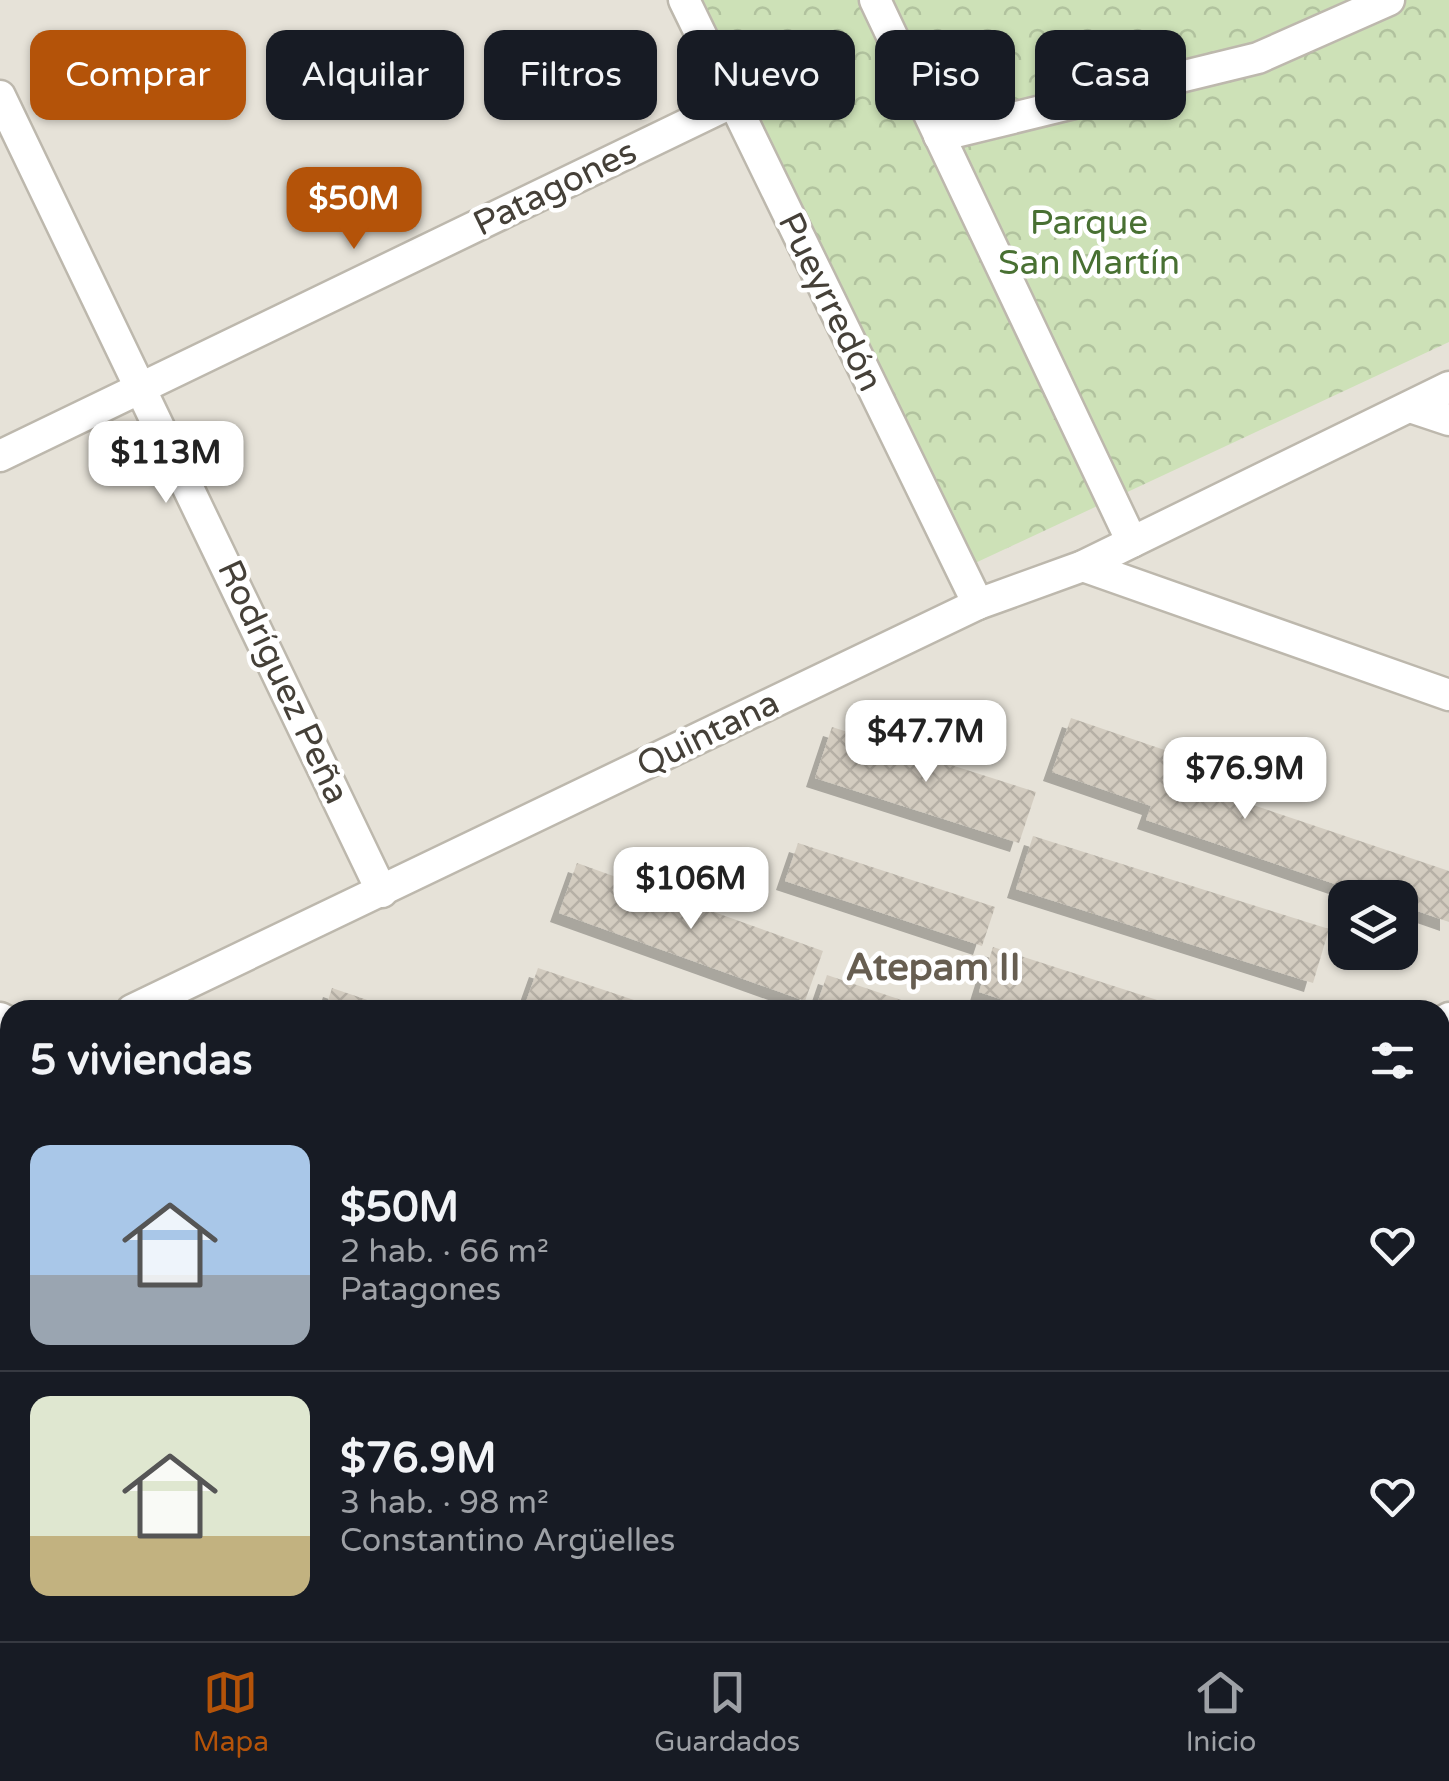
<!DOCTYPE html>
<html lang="es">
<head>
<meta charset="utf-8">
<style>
  body { margin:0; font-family:"Varela Round",sans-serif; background:#242831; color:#f1f3f6; height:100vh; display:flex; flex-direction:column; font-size:38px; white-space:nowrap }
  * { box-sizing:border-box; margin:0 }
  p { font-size:32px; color:#9ea1a6 }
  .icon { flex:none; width:55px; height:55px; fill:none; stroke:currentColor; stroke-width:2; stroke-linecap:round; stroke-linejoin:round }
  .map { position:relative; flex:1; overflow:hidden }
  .side { position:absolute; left:0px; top:1000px; width:1450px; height:642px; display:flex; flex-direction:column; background:#171b24; border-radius:30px 30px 0 0; box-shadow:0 2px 8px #0004 }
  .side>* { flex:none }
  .banner { position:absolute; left:30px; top:30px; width:1390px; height:90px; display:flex; gap:20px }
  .controls { position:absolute; left:1328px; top:880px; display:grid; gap:20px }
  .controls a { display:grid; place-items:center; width:90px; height:90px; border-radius:20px; background:#171b24; box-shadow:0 2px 8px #0004; font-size:50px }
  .price { position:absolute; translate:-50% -85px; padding:0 22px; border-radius:20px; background:#fff; color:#222; font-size:32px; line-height:65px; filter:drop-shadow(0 2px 5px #0008) }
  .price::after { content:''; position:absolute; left:50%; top:60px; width:30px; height:22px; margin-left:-15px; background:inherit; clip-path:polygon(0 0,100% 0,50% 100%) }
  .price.active { background:#b45309; color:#fff }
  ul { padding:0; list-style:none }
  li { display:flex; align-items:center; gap:30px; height:250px; padding:0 30px }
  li+li { border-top:2px solid #363941 }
  li span { display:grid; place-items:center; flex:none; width:280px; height:200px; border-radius:20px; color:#555 }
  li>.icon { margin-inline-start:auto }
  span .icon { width:120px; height:120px; fill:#fffc; stroke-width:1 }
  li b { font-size:42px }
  h2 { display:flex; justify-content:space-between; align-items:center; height:120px; padding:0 30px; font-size:42px }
  .pill { padding:0 35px; border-radius:20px; background:#171b24; box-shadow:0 2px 8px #0004; font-size:35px; line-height:90px }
  .pill.active { background:#b45309; color:#fff }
  .dock { display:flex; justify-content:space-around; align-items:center; height:140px; border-top:2px solid #363941; background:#171b24; font-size:28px; color:#9ea1a6 }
  .dock a { display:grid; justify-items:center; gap:5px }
  .dock .active { color:#b45309 }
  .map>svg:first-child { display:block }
  .residential { fill:#e6e2d8; fill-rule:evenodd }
  .park { fill:url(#park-crowns) }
  .building { fill:url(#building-cross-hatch); filter:url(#shadow) }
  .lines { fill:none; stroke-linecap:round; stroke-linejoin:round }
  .street-casing { stroke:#bdb8ad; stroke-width:35 }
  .path { stroke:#bdb3a0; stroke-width:6; stroke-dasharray:5 5; stroke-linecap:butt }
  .street { stroke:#fff; stroke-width:30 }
  .labels { text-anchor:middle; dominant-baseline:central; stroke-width:9; stroke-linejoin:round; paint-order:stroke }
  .street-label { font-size:35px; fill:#454038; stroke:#fff }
  .park-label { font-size:35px; fill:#487032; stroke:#fff }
  .neighbourhood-label { font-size:38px; font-weight:bold; fill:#675e51; stroke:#fff }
</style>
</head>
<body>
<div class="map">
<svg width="1449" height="1641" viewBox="0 0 1449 1641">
  <defs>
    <pattern id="park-crowns" width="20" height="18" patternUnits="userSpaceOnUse" patternTransform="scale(2.5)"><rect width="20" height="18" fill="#cde1b7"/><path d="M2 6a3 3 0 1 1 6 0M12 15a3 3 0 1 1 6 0" fill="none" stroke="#b1c29e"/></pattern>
    <pattern id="building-cross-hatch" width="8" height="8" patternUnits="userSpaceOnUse" patternTransform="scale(2.5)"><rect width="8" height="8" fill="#d3ccc0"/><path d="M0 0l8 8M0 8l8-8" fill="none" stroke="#b6b0a6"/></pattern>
    <filter id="shadow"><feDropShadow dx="-9" dy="9" stdDeviation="0" flood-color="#0004"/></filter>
  </defs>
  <rect width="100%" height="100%" fill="#f2f0e9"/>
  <path class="residential" d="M0,0H1449V1641H0ZM1345,898H1400V952H1345ZM10,1010H1440V1632H10Z"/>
  <path class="park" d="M703,0H1449V342L973,564Z"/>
  <g class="building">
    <path d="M1071,718L1185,757L1176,779L1449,871V922L1400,905V898H1376L1146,820L1151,806L1052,772Z"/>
    <path d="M832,727L1036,792L1019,843L815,778Z"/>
    <path d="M1033,836L1329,929L1313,983L1016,889Z"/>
    <path d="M798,843L995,907L982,946L785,881Z"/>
    <path d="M577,863L823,951L805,1001L559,913Z"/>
    <path d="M993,947L1185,1009V1010H1034L979,992Z"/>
    <path d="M538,968L661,1009V1010H523Z"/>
    <path d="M827,975L928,1009L927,1010H815Z"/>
    <path d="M332,988L394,1009V1010H325Z"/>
  </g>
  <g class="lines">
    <defs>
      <g id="street">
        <path d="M684,0L978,604"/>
        <path d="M875,0L1132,542"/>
        <path d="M0,96L382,892"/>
        <path d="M939,136L1258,58L1389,0"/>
        <path d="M1410,407L1449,420"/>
        <path d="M0,456L733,102"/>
        <path d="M1083,566L1449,695"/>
        <path d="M132,1010L978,604L1083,566L1449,387"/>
        <path d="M0,1018L10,1023"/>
        <path d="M1440,1023L1449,1018"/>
        <path d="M0,1054L10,1059"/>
        <path d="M1068,1632L1083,1641"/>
        <path d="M317,1641L322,1632"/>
        <path d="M755,1641L760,1632"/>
      </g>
    </defs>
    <use href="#street" class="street-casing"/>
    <g class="path">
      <path d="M1440,1130L1449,1149"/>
      <path d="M1440,1337L1445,1348L1449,1346"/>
    </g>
    <use href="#street" class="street"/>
  </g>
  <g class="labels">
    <g class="street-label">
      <text transform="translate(555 188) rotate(-26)">Patagones</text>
      <text transform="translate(830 302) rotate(64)">Pueyrredón</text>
      <text transform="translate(283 682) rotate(65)">Rodríguez Peña</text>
      <text transform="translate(708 734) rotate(-26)">Quintana</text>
    </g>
    <g class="park-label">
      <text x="1089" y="223">Parque<tspan x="1089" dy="40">San Martín</tspan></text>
    </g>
    <g class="neighbourhood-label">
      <text x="933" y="968">Atepam II</text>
    </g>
  </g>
</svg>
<div class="controls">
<a><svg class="icon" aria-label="layers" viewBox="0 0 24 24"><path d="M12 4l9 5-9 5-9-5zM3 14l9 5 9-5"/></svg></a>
</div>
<b class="price active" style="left:354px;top:252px">$50M</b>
<b class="price" style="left:166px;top:506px">$113M</b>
<b class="price" style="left:926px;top:785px">$47.7M</b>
<b class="price" style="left:1245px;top:822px">$76.9M</b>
<b class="price" style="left:691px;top:932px">$106M</b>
<div class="banner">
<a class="pill active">Comprar</a>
<a class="pill">Alquilar</a>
<a class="pill">Filtros</a>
<a class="pill">Nuevo</a>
<a class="pill">Piso</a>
<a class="pill">Casa</a>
</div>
<section class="side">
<h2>5 viviendas<svg class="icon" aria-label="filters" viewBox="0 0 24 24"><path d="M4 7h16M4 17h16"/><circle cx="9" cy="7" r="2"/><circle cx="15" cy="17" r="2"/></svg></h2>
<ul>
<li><span style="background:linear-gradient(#a9c7e8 65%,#9aa5b1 0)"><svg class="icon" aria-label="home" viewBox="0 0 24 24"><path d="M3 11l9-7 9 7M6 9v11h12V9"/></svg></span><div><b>$50M</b><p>2 hab. · 66 m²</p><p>Patagones</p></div><svg class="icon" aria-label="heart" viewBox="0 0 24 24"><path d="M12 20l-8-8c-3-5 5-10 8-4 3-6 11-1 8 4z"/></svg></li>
<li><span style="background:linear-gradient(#dfe7d0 70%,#c2b280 0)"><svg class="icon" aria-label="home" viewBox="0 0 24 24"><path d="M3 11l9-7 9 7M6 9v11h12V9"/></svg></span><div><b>$76.9M</b><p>3 hab. · 98 m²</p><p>Constantino Argüelles</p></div><svg class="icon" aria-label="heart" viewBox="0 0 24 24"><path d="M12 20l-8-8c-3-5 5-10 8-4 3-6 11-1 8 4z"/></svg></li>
</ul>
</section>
</div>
<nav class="dock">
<a class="active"><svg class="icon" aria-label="map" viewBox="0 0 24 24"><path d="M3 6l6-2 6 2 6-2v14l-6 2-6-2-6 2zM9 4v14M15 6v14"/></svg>Mapa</a>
<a><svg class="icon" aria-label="saved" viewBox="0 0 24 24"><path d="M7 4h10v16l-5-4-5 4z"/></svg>Guardados</a>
<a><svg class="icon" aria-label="home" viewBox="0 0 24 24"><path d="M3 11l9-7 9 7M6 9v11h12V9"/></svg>Inicio</a>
</nav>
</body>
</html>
